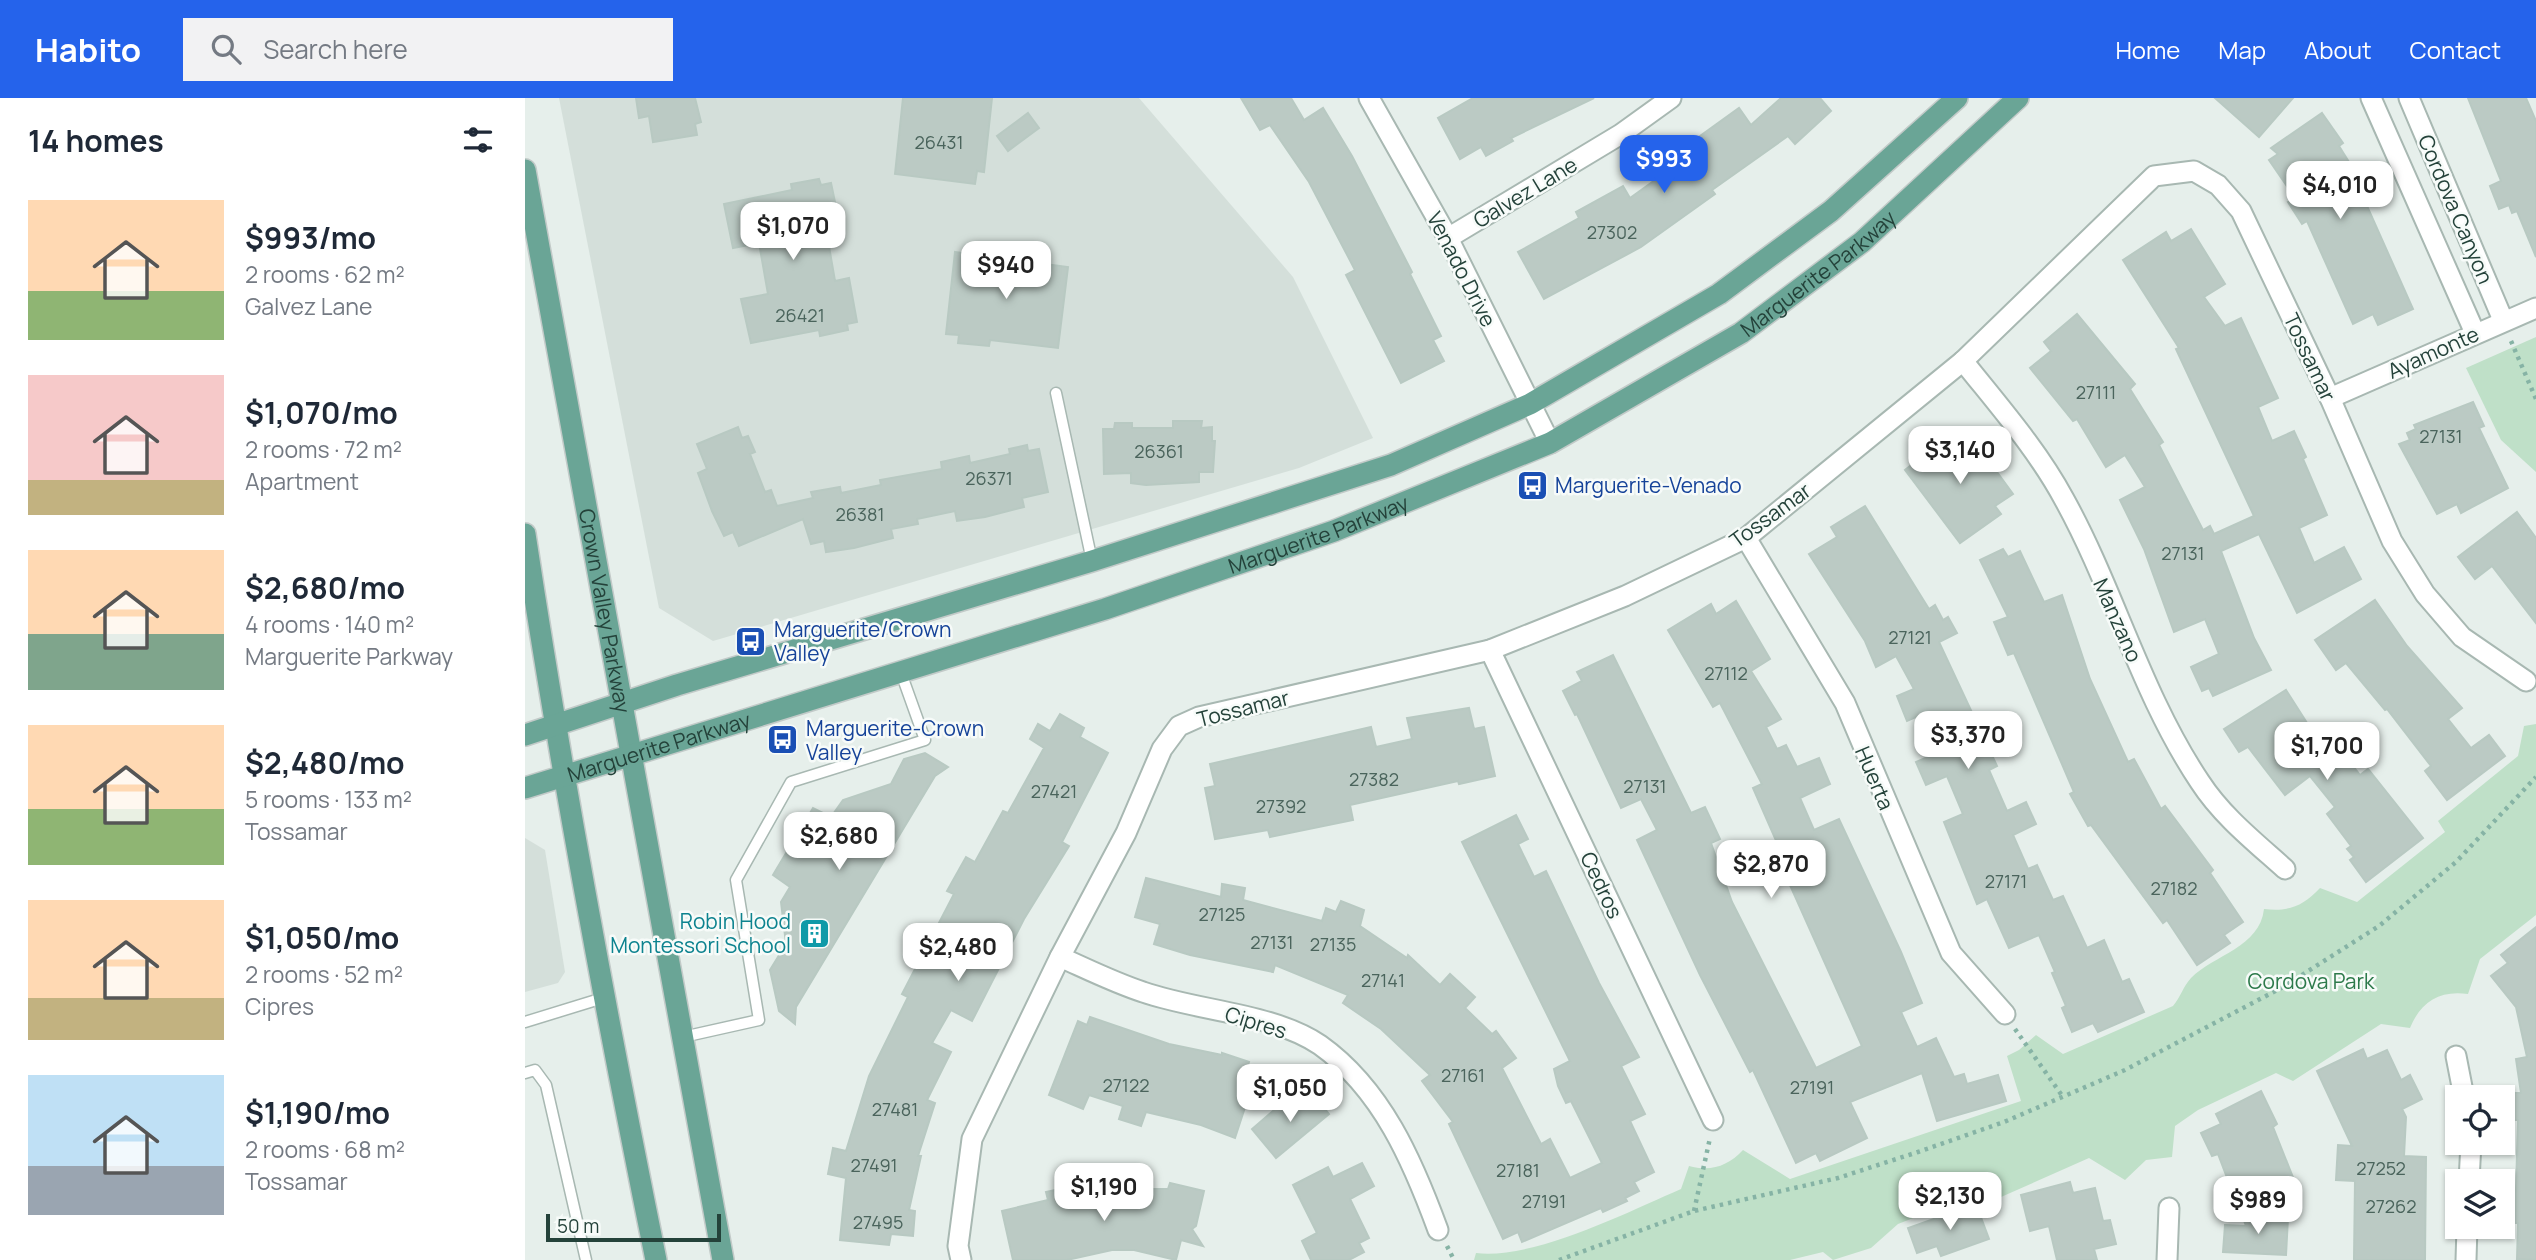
<!DOCTYPE html>
<html lang="en">
<head>
<meta charset="utf-8">
<style>
  body { margin:0; font-family:Manrope,sans-serif; background:#f2f2f3; color:#1f2937; height:100vh; display:flex; flex-direction:column; font-size:26px; white-space:nowrap }
  * { box-sizing:border-box; margin:0 }
  p { font-size:23px; color:#747a83 }
  .icon { flex:none; width:38px; height:38px; fill:none; stroke:currentColor; stroke-width:2; stroke-linecap:round; stroke-linejoin:round }
  .map { position:relative; flex:1; overflow:hidden }
  .sheet { display:flex; flex-direction:column; background:#fff; width:525px }
  .sheet>* { flex:none }
  .controls { position:absolute; left:1920px; top:987px; display:grid; gap:14px }
  .controls a { display:grid; place-items:center; width:70px; height:70px; border-radius:0px; background:#fff; box-shadow:0 2px 5px #0004; font-size:35px }
  .scale { position:absolute; left:21px; bottom:18px; width:175px; box-sizing:border-box; padding-left:7px; border:4px solid #24423a; border-top:0; font-size:19px; line-height:24px; white-space:nowrap; color:#24423a; -webkit-text-stroke:5px #f7fbf9; paint-order:stroke }
  .price { position:absolute; translate:-50% -60px; padding:0 16px; border-radius:14px; background:#fff; color:#222; font-size:23px; line-height:46px; filter:drop-shadow(0 2px 4px #0008) }
  .price::after { content:''; position:absolute; left:50%; top:42px; width:21px; height:16px; margin-left:-10px; background:inherit; clip-path:polygon(0 0,100% 0,50% 100%) }
  .price.selected { background:#2563eb; color:#fff }
  ul { padding:0; list-style:none }
  li { display:flex; align-items:center; gap:21px; height:175px; padding:0 28px }
  li span { display:grid; place-items:center; flex:none; width:196px; height:140px; border-radius:0px; color:#555 }
  li>.icon { margin-inline-start:auto }
  span .icon { width:84px; height:84px; fill:#fffc; stroke-width:1 }
  li b { font-size:30px }
  h2 { display:flex; justify-content:space-between; align-items:center; height:84px; padding:0 28px; font-size:30px }
  header { display:flex; align-items:center; gap:42px; box-sizing:border-box; height:98px; padding:0 35px; background:#2563eb; color:#fff }
  header strong { font-size:33px }
  nav { display:flex; gap:38px; margin-inline-start:auto; font-size:24px }
  .search { width:490px; height:63px; background:#f2f2f3; display:flex; align-items:center; gap:18px; box-sizing:border-box; padding:0 24px; border-radius:0px; color:#747a83; font-size:26px }
  main { display:flex; flex:1; min-height:0 }
  .map>svg:first-child { display:block }
  .built { fill:#d4dfda }
  .green { fill:#bfe0c8 }
  .building { fill:#bbcac4; stroke:#b8c9c2; stroke-width:2 }
  .lines { fill:none; stroke-linecap:round; stroke-linejoin:round }
  .lane-casing { stroke:#a8b8b2; stroke-width:13 }
  .street-casing { stroke:#a8b8b2; stroke-width:23 }
  .primary-casing { stroke:#c2cac8; stroke-width:24 }
  .path { stroke:#86b3a5; stroke-width:4.5; stroke-dasharray:3.5 5; stroke-linecap:butt }
  .lane { stroke:#fff; stroke-width:10 }
  .street { stroke:#fff; stroke-width:19 }
  .primary { stroke:#6aa596; stroke-width:21 }
  .labels { text-anchor:middle; dominant-baseline:central; stroke-width:5; stroke-linejoin:round; paint-order:stroke }
  .number-label { font-size:18px; fill:#4a645c }
  .street-label { font-size:21px; fill:#24423a; stroke:#f7fbf9 }
  .transit-label { font-size:21px; fill:#164399; stroke:#f7fbf9; text-anchor:start }
  .culture-label { font-size:21px; fill:#0d838f; stroke:#f7fbf9; text-anchor:end }
  .park-label { font-size:21px; fill:#2d7a4b; stroke:#f7fbf9 }
</style>
</head>
<body>
<header>
<strong>Habito</strong>
<div class="search"><svg class="icon" aria-label="search" viewBox="0 0 24 24"><circle cx="10" cy="10" r="6"/><path d="M15 15l6 6"/></svg>Search here</div>
<nav><a>Home</a><a>Map</a><a>About</a><a>Contact</a></nav>
</header>
<main>
<section class="sheet">
<h2>14 homes<svg class="icon" aria-label="filters" viewBox="0 0 24 24"><path d="M4 7h16M4 17h16"/><circle cx="9" cy="7" r="2"/><circle cx="15" cy="17" r="2"/></svg></h2>
<ul>
<li><span style="background:linear-gradient(#ffd9b3 65%,#8fb573 0)"><svg class="icon" aria-label="home" viewBox="0 0 24 24"><path d="M3 11l9-7 9 7M6 9v11h12V9"/></svg></span><div><b>$993/mo</b><p>2 rooms · 62 m²</p><p>Galvez Lane</p></div></li>
<li><span style="background:linear-gradient(#f6c9c9 75%,#c2b280 0)"><svg class="icon" aria-label="home" viewBox="0 0 24 24"><path d="M3 11l9-7 9 7M6 9v11h12V9"/></svg></span><div><b>$1,070/mo</b><p>2 rooms · 72 m²</p><p>Apartment</p></div></li>
<li><span style="background:linear-gradient(#ffd9b3 60%,#7fa58c 0)"><svg class="icon" aria-label="home" viewBox="0 0 24 24"><path d="M3 11l9-7 9 7M6 9v11h12V9"/></svg></span><div><b>$2,680/mo</b><p>4 rooms · 140 m²</p><p>Marguerite Parkway</p></div></li>
<li><span style="background:linear-gradient(#ffd9b3 60%,#8fb573 0)"><svg class="icon" aria-label="home" viewBox="0 0 24 24"><path d="M3 11l9-7 9 7M6 9v11h12V9"/></svg></span><div><b>$2,480/mo</b><p>5 rooms · 133 m²</p><p>Tossamar</p></div></li>
<li><span style="background:linear-gradient(#ffd9b3 70%,#c2b280 0)"><svg class="icon" aria-label="home" viewBox="0 0 24 24"><path d="M3 11l9-7 9 7M6 9v11h12V9"/></svg></span><div><b>$1,050/mo</b><p>2 rooms · 52 m²</p><p>Cipres</p></div></li>
<li><span style="background:linear-gradient(#bfe0f5 65%,#9aa5b1 0)"><svg class="icon" aria-label="home" viewBox="0 0 24 24"><path d="M3 11l9-7 9 7M6 9v11h12V9"/></svg></span><div><b>$1,190/mo</b><p>2 rooms · 68 m²</p><p>Tossamar</p></div></li>
</ul>
</section>
<div class="map">
<svg width="2011" height="1162" viewBox="0 0 2011 1162">
  <rect width="100%" height="100%" fill="#e6efeb"/>
  <g class="built">
    <path d="M34,0H614L768,179L848,340L774,370L188,543L134,510Z"/>
    <path d="M0,740L20,752L40,874L33,885L0,894Z"/>
  </g>
  <g class="green">
    <path d="M2011,239V374L1976,342L1941,270Z"/>
    <path d="M2011,626V817L1955,861L1943,896C1915,892 1896,903 1885,930L1856,926L1768,983L1751,975L1673,1012L1650,1028L1647,1059L1621,1062L1600,1082L1564,1060L1476,1099L1459,1094L1411,1111L1373,1126L1346,1150L1308,1162L1298,1154L1265,1162H949L951,1155C1008,1162 1103,1114 1156,1091L1164,1068C1186,1074 1203,1068 1218,1052L1265,1081L1496,1003L1482,958L1494,952L1511,937L1538,956L1648,908C1655,900 1659,887 1666,880C1689,857 1735,849 1739,811C1764,814 1778,808 1795,790L1832,804L1920,734L1913,723L1993,658L1999,628Z"/>
  </g>
  <g class="building">
    <path d="M111,0H170L176,24L170,26L172,37L128,44L124,18L114,20Z"/>
    <path d="M378,0H467L459,74L452,73L450,86L370,76Z"/>
    <path d="M716,0H766L779,22L798,10L827,58L887,174L885,176L916,238L908,242L919,263L876,285L821,177L830,172L784,84L745,27L735,32Z"/>
    <path d="M948,0H1069L986,40L988,43L961,58L956,49L935,61L913,20Z"/>
    <path d="M1256,0H1295L1306,13L1270,46L1263,38L1187,92L1190,96L1116,149L1019,201L993,154L1054,120L1051,114L1098,88L1105,100L1137,77L1132,69L1214,10L1226,27Z"/>
    <path d="M1690,0H1768L1734,39Z"/>
    <path d="M1943,0H2001L2011,23V159L1992,113L1987,115L1984,107L1974,111L1965,88L1976,83Z"/>
    <path d="M503,15L514,30L483,53L472,38Z"/>
    <path d="M1797,15L1818,45L1814,48L1844,96L1838,99L1888,211L1853,227L1848,216L1828,226L1782,123L1777,126L1763,104L1770,100L1744,62L1753,56L1746,50Z"/>
    <path d="M294,81L296,87L306,85L315,128L301,131L310,183L324,180L332,224L322,226L323,232L295,238L294,232L226,245L216,201L243,196L234,145L208,150L199,106L267,92L266,86Z"/>
    <path d="M1666,131L1700,186L1679,199L1700,228L1716,220L1753,300L1733,309L1747,343L1769,333L1781,359L1778,361L1802,417L1774,430L1789,465L1819,449L1836,481L1772,515L1734,436L1696,453L1729,540L1746,572L1688,598L1684,590L1677,593L1666,569L1694,556L1680,521L1649,534L1619,451L1595,402L1620,389L1600,357L1581,369L1552,321L1548,323L1505,270L1526,253L1519,244L1552,216L1610,286L1605,291L1638,344L1634,347L1678,432L1685,428L1689,436L1729,418L1651,251L1654,250L1598,162L1641,134L1646,143Z"/>
    <path d="M430,154L543,169L533,250L465,242L464,248L433,245L434,237L421,236Z"/>
    <path d="M1948,304L1959,328L1954,330L1983,390L1936,415L1932,406L1912,416L1874,346L1885,342L1882,335L1891,331L1889,327Z"/>
    <path d="M648,323H677L676,330L687,329V343H690L688,374H674V384L621,387L606,385V375L579,376L578,331H589L590,325H607V330H648Z"/>
    <path d="M213,329L217,340L223,338L230,354L225,356L240,394L246,392L252,408L288,400L286,394L315,389L316,395L356,387L355,382L417,371L416,364L444,358L445,365L485,356L484,351L502,347L503,353L514,351L523,394L497,400L499,409L460,419L432,423L430,413L392,421L393,426L366,431L368,440L329,450L301,454L299,443L286,446L278,421L214,448L208,434L199,438L187,413L173,375L182,371L172,346Z"/>
    <path d="M1445,337L1488,396L1470,408L1476,416L1435,445L1380,372L1421,340L1428,350Z"/>
    <path d="M1340,408L1404,511L1410,507L1418,522L1423,519L1432,535L1414,544L1472,668L1464,672L1482,713L1501,704L1511,726L1488,737L1503,771L1512,767L1528,802L1538,798L1562,850L1579,842L1597,884L1604,881L1619,914L1573,934L1568,925L1547,934L1537,910L1541,908L1527,875L1530,874L1514,837L1484,850L1462,801L1452,806L1419,724L1438,716L1422,678L1401,687L1391,664L1419,652L1402,614L1382,623L1372,598L1389,591L1371,558L1351,569L1340,543L1284,456L1312,439L1306,429Z"/>
    <path d="M1992,414L2011,440V525L1967,468L1950,481L1933,459Z"/>
    <path d="M1478,451L1483,459L1495,453L1519,504L1537,497L1565,581L1603,664L1609,661L1636,711L1640,708L1688,772L1685,775L1718,824L1699,837L1705,845L1672,867L1642,822L1638,825L1566,727L1563,728L1545,696L1549,694L1489,555L1483,557L1469,524L1483,519L1455,462Z"/>
    <path d="M1850,502L1882,548L1937,610L1923,621L1946,650L1964,637L1980,658L1922,702L1900,673L1906,668L1862,611L1860,612L1821,565L1811,572L1790,542Z"/>
    <path d="M1211,503L1245,561L1226,573L1256,621L1241,629L1252,651L1261,647L1272,669L1294,660L1305,686L1275,700L1289,732L1314,721L1376,854L1397,905L1376,914L1392,949L1411,940L1429,979L1439,976L1442,986L1473,977L1481,1003L1412,1023L1397,975L1325,1004L1342,1040L1295,1063L1291,1055L1271,1065L1228,972L1225,974L1175,877L1112,742L1132,732L1116,701L1096,710L1052,616L1050,617L1038,593L1057,583L1052,574L1088,557L1166,715L1180,709L1195,741L1186,745L1207,804L1291,970L1337,948L1248,749L1253,747L1228,690L1237,686L1195,605L1188,609L1143,532L1186,506L1191,516Z"/>
    <path d="M1761,592L1791,639L1800,632L1835,677L1843,671L1898,740L1841,784L1825,762L1829,759L1822,751L1826,748L1802,716L1810,709L1785,678L1760,697L1723,649L1714,654L1699,631Z"/>
    <path d="M944,610L949,631L959,629L970,678L934,686L933,683L825,707L828,722L745,739L743,732L690,741L680,690L690,688L685,666L846,629L851,649L887,641L882,620Z"/>
    <path d="M535,616L559,630L555,639L583,655L537,744L544,748L499,821L447,923L426,912L407,945L426,954L402,1002L410,1005L393,1058H396L384,1112L390,1113L388,1138L366,1136L364,1147L315,1142L321,1080L303,1076L308,1050L321,1053L344,978L383,899L377,896L429,796L422,793L441,759L450,764L478,713L483,715L519,650L505,641L513,626L525,633Z"/>
    <path d="M400,655L423,669L410,678L271,909L270,926L254,913L245,872L261,846L256,804L265,789L248,777L288,710L306,719L318,702L366,686L379,661Z"/>
    <path d="M991,717L1003,741L993,746L1009,779L1021,773L1074,885L1114,959L1096,968L1120,1016L1105,1023L1129,1074L1109,1084L1114,1093L1100,1100L1102,1103L1078,1114L1076,1110L997,1144L993,1134L978,1141L924,1026L928,1024L897,983L905,977L856,931L818,905L823,897L750,867L748,874L665,857L629,846L635,826L610,819L621,780L696,799L697,786L720,790L718,802L797,823L801,810L811,814L816,803L839,812L835,828L882,860L883,857L915,887L925,876L950,899L940,910L967,936L971,933L991,960L977,970L1016,1046L1025,1041L1045,1080L1077,1065L1046,1003L1041,1005L1033,988L1029,971L1045,963L937,744Z"/>
    <path d="M2011,829V1162L1992,1161L1993,1125H1990L1993,1022H1989L1986,995H1996L1991,961L2002,959L1991,909L1966,878L1983,865L1976,857Z"/>
    <path d="M565,919L644,946L697,957V955L724,964L717,985L727,988L710,1040L676,1027L621,1014L616,1028L594,1021L598,1008L564,997L558,1011L524,997L553,923L562,927Z"/>
    <path d="M1838,951L1842,961L1862,952L1876,982L1885,977L1897,1001L1877,1011L1881,1019L1879,1058L1901,1059L1900,1162H1829L1830,1083L1811,1082L1813,1047L1827,1048L1792,973Z"/>
    <path d="M1736,993L1752,1026L1748,1029L1769,1082L1712,1106L1693,1056L1687,1058L1676,1035L1696,1026L1691,1016Z"/>
    <path d="M786,994L804,1016L751,1060L727,1031L763,1000L770,1008Z"/>
    <path d="M837,1065L849,1088L825,1101L844,1140L834,1145L839,1154L824,1162H786L777,1143L792,1135L768,1087L803,1069L808,1079Z"/>
    <path d="M1545,1084L1548,1095L1570,1090L1578,1123L1585,1122L1591,1146L1569,1151L1572,1162H1532L1524,1128L1505,1133L1496,1097Z"/>
    <path d="M645,1085L679,1093L671,1128L667,1131L678,1148L656,1142L651,1162L609,1152H587L542,1162H488L477,1113L523,1102L521,1094L558,1086L559,1091H643Z"/>
    <path d="M1451,1106L1464,1141L1416,1158L1412,1148L1392,1155L1383,1130Z"/>
    <path d="M1717,1117L1763,1120L1761,1157L1698,1154L1700,1127L1721,1128Z"/>
  </g>
  <g class="lines">
    <defs>
      <g id="lane">
        <path d="M531,295L567,463"/>
        <path d="M0,924L78,900"/>
        <path d="M158,939L234,922L211,782L266,684L400,642L376,575"/>
        <path d="M0,975L10,972L21,987L61,1162"/>
      </g>
      <g id="street">
        <path d="M844,0L923,140L1025,345"/>
        <path d="M1846,0L1950,235"/>
        <path d="M1884,0L1978,222"/>
        <path d="M923,140L1096,36L1146,0"/>
        <path d="M1438,263C1473,307 1512,351 1539,401C1589,491 1616,596 1675,684C1697,718 1730,744 1760,771"/>
        <path d="M1805,300L2011,210"/>
        <path d="M1221,440L1320,605L1426,855L1480,916"/>
        <path d="M965,552L1188,1022"/>
        <path d="M535,859C562,871 590,885 618,894C672,913 748,915 795,947C857,991 888,1064 913,1132"/>
        <path d="M1931,958L1939,999"/>
        <path d="M1944,1083L1946,1045"/>
        <path d="M436,1162L433,1148L447,1041L535,859L601,735L637,651L654,628L674,619L965,552L1100,498L1221,440L1438,263L1629,78L1669,73L1693,87L1716,113L1805,300L1867,443L1900,496L1937,539L2001,583"/>
        <path d="M1642,1162L1644,1110"/>
        <path d="M1941,1162L1942,1129"/>
      </g>
      <g id="primary">
        <path id="s1" d="M0,72L198,1162"/>
        <path d="M0,436C37,680 82,921 131,1162"/>
        <path d="M0,637L152,587L567,463L866,367L1005,306L1194,196L1306,113L1432,0"/>
        <path id="s2" d="M0,690L580,511L809,433L1025,345L1216,235L1337,144L1493,0"/>
      </g>
    </defs>
    <use href="#lane" class="lane-casing"/>
    <use href="#street" class="street-casing"/>
    <use href="#primary" class="primary-casing"/>
    <g class="path">
      <path d="M1986,243L2011,301"/>
      <path d="M1490,931L1538,999"/>
      <path d="M1169,1113L1185,1040"/>
      <path d="M922,1148L929,1162"/>
      <path d="M1034,1162L1169,1113L1313,1080L1393,1054L1479,1024L1600,972L1758,889L1854,828L1931,764L2011,679"/>
    </g>
    <use href="#lane" class="lane"/>
    <use href="#street" class="street"/>
    <use href="#primary" class="primary"/>
  </g>
  <defs>
    <symbol id="bus-square" viewBox="-11 -11 22 22"><rect x="-9" y="-9" width="18" height="18" rx="4" fill="#1a4fb4" stroke="#f7fbf9"/><path d="M-5-6H5V4H4V6H2V4H-2V6H-4V4H-5ZM-3.5-4V0h7V-4ZM-3.5 1.2v1.5H-2V1.2ZM2 1.2v1.5H3.5V1.2Z" fill="#fff"/></symbol>
    <symbol id="building-square" viewBox="-11 -11 22 22"><rect x="-9" y="-9" width="18" height="18" rx="4" fill="#0f9aa8" stroke="#f7fbf9"/><path d="M-4-6H4V6H1V3H-1V6H-4ZM-2.5-4.3h1.7v1.8h-1.7ZM.8-4.3h1.7v1.8H.8ZM-2.5-1h1.7V.8h-1.7ZM.8-1h1.7V.8H.8Z" fill="#fff"/></symbol>
  </defs>
  <g fill-rule="evenodd">
    <use href="#bus-square" x="990" y="370" width="35" height="35"/>
    <use href="#bus-square" x="208" y="526" width="35" height="35"/>
    <use href="#bus-square" x="240" y="624" width="35" height="35"/>
    <use href="#building-square" x="272" y="818" width="35" height="35"/>
  </g>
  <g class="labels">
    <g class="number-label">
      <text x="414" y="44">26431</text>
      <text x="1087" y="134">27302</text>
      <text x="275" y="217">26421</text>
      <text x="1571" y="294">27111</text>
      <text x="1916" y="338">27131</text>
      <text x="634" y="353">26361</text>
      <text x="464" y="380">26371</text>
      <text x="335" y="416">26381</text>
      <text x="1658" y="455">27131</text>
      <text x="1385" y="539">27121</text>
      <text x="1201" y="575">27112</text>
      <text x="849" y="681">27382</text>
      <text x="1120" y="688">27131</text>
      <text x="529" y="693">27421</text>
      <text x="756" y="708">27392</text>
      <text x="1481" y="783">27171</text>
      <text x="1649" y="790">27182</text>
      <text x="697" y="816">27125</text>
      <text x="747" y="844">27131</text>
      <text x="808" y="846">27135</text>
      <text x="858" y="882">27141</text>
      <text x="938" y="977">27161</text>
      <text x="601" y="987">27122</text>
      <text x="1287" y="989">27191</text>
      <text x="370" y="1011">27481</text>
      <text x="349" y="1067">27491</text>
      <text x="1856" y="1070">27252</text>
      <text x="993" y="1072">27181</text>
      <text x="1019" y="1103">27191</text>
      <text x="1866" y="1108">27262</text>
      <text x="353" y="1124">27495</text>
    </g>
    <g class="street-label">
      <text transform="translate(1000 94) rotate(-31)">Galvez Lane</text>
      <text transform="translate(1931 111) rotate(67)">Cordova Canyon</text>
      <text transform="translate(937 171) rotate(63)">Venado Drive</text>
      <text stroke="none"><textPath href="#s2" startOffset="1400">Marguerite Parkway</textPath></text>
      <text transform="translate(1908 254) rotate(-24)">Ayamonte</text>
      <text transform="translate(1785 259) rotate(65)">Tossamar</text>
      <text transform="translate(1245 417) rotate(-36)">Tossamar</text>
      <text stroke="none"><textPath href="#s2" startOffset="833">Marguerite Parkway</textPath></text>
      <text stroke="none"><textPath href="#s1" startOffset="448">Crown Valley Parkway</textPath></text>
      <text transform="translate(1593 522) rotate(66)">Manzano</text>
      <text transform="translate(718 610) rotate(-14)">Tossamar</text>
      <text stroke="none"><textPath href="#s2" startOffset="140">Marguerite Parkway</textPath></text>
      <text transform="translate(1350 680) rotate(67)">Huerta</text>
      <text transform="translate(1077 787) rotate(65)">Cedros</text>
      <text transform="translate(731 924) rotate(17)">Cipres</text>
    </g>
    <g class="transit-label">
      <text x="1030" y="387">Marguerite-Venado</text>
      <text x="249" y="531">Marguerite/Crown<tspan x="249" dy="24">Valley</tspan></text>
      <text x="281" y="630">Marguerite-Crown<tspan x="281" dy="24">Valley</tspan></text>
    </g>
    <g class="culture-label">
      <text x="266" y="823">Robin Hood<tspan x="266" dy="24">Montessori School</tspan></text>
    </g>
    <g class="park-label">
      <text x="1786" y="883">Cordova Park</text>
    </g>
  </g>
</svg>
<div class="controls">
<a><svg class="icon" aria-label="locate" viewBox="0 0 24 24"><circle cx="12" cy="12" r="6"/><path d="M12 2v4M12 18v4M2 12h4M18 12h4"/></svg></a>
<a><svg class="icon" aria-label="layers" viewBox="0 0 24 24"><path d="M12 4l9 5-9 5-9-5zM3 14l9 5 9-5"/></svg></a>
</div>
<div class="scale">50 m</div>
<b class="price selected" style="left:1139px;top:97px">$993</b>
<b class="price" style="left:1815px;top:123px">$4,010</b>
<b class="price" style="left:268px;top:164px">$1,070</b>
<b class="price" style="left:481px;top:203px">$940</b>
<b class="price" style="left:1435px;top:388px">$3,140</b>
<b class="price" style="left:1443px;top:673px">$3,370</b>
<b class="price" style="left:1802px;top:684px">$1,700</b>
<b class="price" style="left:314px;top:774px">$2,680</b>
<b class="price" style="left:1246px;top:802px">$2,870</b>
<b class="price" style="left:433px;top:885px">$2,480</b>
<b class="price" style="left:765px;top:1026px">$1,050</b>
<b class="price" style="left:579px;top:1125px">$1,190</b>
<b class="price" style="left:1425px;top:1134px">$2,130</b>
<b class="price" style="left:1733px;top:1138px">$989</b>
</div>
</main>
</body>
</html>
